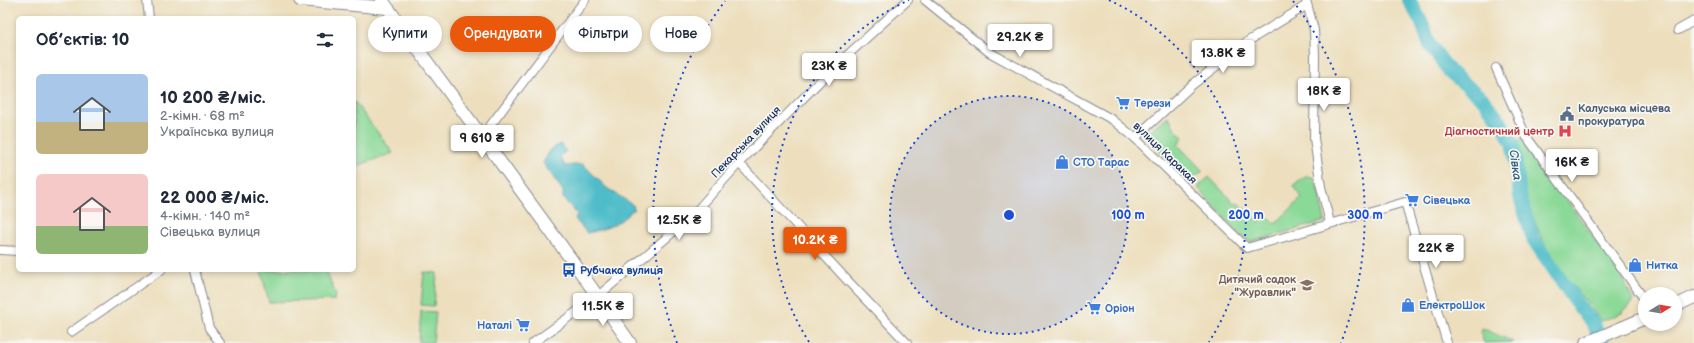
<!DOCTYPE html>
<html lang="uk">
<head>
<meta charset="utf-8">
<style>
  body { margin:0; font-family:"Balsamiq Sans",sans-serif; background:#f6f6f7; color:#1f2937; height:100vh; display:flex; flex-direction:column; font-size:15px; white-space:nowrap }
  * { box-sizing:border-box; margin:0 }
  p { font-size:13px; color:#747a83 }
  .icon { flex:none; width:22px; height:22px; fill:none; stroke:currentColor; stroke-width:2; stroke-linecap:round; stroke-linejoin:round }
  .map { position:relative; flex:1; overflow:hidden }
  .panel { position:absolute; left:16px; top:16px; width:340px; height:256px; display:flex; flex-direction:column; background:#fff; border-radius:6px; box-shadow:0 2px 6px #0003 }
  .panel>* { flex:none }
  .top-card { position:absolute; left:368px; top:16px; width:380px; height:36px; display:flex; gap:8px }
  .needle { width:26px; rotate:79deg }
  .tools { position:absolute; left:1638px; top:287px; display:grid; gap:8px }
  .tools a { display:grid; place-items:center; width:44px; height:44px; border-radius:50%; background:#fff; box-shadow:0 2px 6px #0003; font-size:20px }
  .price { position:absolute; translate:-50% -34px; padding:0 9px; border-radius:4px; background:#fff; color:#222; font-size:13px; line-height:26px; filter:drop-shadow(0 1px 2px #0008) }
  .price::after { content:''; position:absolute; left:50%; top:24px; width:12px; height:9px; margin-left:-6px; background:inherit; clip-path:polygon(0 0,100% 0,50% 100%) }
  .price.selected { background:#ea580c; color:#fff }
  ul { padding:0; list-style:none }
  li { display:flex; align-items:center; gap:12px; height:100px; padding:0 20px }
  li span { display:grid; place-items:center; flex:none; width:112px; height:80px; border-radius:6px; color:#555 }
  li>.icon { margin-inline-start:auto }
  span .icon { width:48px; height:48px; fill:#fffc; stroke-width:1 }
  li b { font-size:17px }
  h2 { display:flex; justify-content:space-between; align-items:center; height:48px; padding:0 20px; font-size:17px }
  .chip { padding:0 14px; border-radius:18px; background:#fff; box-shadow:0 2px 6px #0003; font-size:14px; line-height:36px }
  .chip.selected { background:#ea580c; color:#fff }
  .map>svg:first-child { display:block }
  .green { fill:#8bd997; stroke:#53847a }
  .water { fill:#50bdc9; stroke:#367694 }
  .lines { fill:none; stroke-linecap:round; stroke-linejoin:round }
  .river { stroke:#50bdc9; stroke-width:14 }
  .minor-casing { stroke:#84878e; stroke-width:10 }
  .secondary-casing { stroke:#84878e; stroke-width:14 }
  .minor { stroke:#fff; stroke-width:8 }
  .secondary { stroke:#fff; stroke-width:12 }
  .ring { fill:none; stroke:#1d4ed8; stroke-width:2; stroke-dasharray:2 4 }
  .labels { text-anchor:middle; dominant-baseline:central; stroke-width:3.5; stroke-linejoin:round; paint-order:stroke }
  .shop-label { font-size:11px; font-weight:bold; fill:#366cbe; stroke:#f6f6f2; text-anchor:start }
  .service-label { font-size:11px; font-weight:bold; fill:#4e5e75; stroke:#f6f6f2; text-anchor:start }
  .health-label { font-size:11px; font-weight:bold; fill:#be3a42; stroke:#f6f6f2; text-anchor:end }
  .street-label { font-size:11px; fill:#1b2f5e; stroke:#f6f6f2 }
  .transit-label { font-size:11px; font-weight:bold; fill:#164399; stroke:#f6f6f2; text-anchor:start }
  .education-label { font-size:11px; font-weight:bold; fill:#785e54; stroke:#f6f6f2; text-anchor:end }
  .water-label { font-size:12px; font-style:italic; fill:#2b5a7e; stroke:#f6f6f2 }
  .centre { fill:#1d4ed8; stroke:#f6f6f2; stroke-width:2 }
  .ring-label { font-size:12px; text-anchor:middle; font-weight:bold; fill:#1d4ed8; stroke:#f6f6f2; stroke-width:3.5; stroke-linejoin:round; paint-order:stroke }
</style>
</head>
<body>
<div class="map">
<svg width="1694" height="343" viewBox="0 0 1694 343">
  <rect width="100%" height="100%" fill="#f6f6f2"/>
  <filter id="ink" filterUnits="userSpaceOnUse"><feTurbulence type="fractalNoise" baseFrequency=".025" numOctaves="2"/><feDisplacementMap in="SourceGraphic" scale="8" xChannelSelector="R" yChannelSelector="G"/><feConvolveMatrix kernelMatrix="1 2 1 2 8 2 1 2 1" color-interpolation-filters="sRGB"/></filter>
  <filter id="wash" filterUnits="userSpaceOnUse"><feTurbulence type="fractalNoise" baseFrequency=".012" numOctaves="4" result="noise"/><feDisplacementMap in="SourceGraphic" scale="16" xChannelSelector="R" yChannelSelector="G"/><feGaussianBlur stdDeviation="0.9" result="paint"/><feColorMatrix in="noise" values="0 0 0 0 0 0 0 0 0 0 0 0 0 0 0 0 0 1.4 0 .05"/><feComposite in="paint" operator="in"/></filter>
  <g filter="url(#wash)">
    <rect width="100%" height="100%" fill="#eddfbd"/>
    <g class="green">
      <path d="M354,101L393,153L354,167Z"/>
      <path d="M1168,116L1175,129L1183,137L1178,145L1203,171L1190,180L1150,142L1148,132Z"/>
      <path d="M1521,139L1525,141L1623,279L1633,301L1622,313L1601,321C1585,300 1567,280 1552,257C1530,222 1522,182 1516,141Z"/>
      <path d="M1308,176L1315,178L1325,221L1251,242L1240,235L1199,189V186L1209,177L1235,204L1238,203L1259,222L1266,215L1275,224L1302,198L1294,186L1298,181Z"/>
      <path d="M261,270H326L336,295L335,300L269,302Z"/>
      <path d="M424,272L437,273L434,306L421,305Z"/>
      <path d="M421,311L436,312L433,343L419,342Z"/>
      <path d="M1482,328L1513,342L1484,343L1481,334Z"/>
    </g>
    <path class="water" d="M560,144L566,151L560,157L565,166L583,164L607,188L633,205L634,209C617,225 610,228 587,233L575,219L577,214L563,198V191L543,163L550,150Z"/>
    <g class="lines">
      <path class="river" d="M1409,0L1421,21L1430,45L1450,72L1483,99L1501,123L1512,142L1515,156L1520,197L1533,239L1580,308L1593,323L1603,343"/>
    </g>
  </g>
  <g filter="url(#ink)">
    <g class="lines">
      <defs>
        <g id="minor">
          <path d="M147,0L149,18"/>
          <path d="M925,0L989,52L1113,120L1135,138L1247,248L1405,202L1447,343"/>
          <path d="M1306,0L1314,30L1315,55L1314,138L1321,187L1330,223"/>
          <path d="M1678,30L1694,21"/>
          <path d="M1496,68L1526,136L1645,300"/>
          <path d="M481,138L585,0"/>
          <path d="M1135,138L1192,85L1250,40L1307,5"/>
          <path d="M739,163L847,280L907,343"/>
          <path d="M0,250L18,251"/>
          <path d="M195,270L209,328L220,343"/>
          <path d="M71,332L161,270"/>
          <path d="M533,343L597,297L692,216L739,163L831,70L908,0"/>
        </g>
        <g id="secondary">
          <path d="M300,0L387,8"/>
          <path d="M382,0L584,277L630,343"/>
          <path d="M1675,306L1694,297"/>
          <path d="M1586,343L1645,318"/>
        </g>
      </defs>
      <use href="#minor" class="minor-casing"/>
      <use href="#secondary" class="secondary-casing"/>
      <use href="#minor" class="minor"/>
      <use href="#secondary" class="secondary"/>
    </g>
  </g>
  <circle cx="1009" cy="215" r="119" fill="#1d4ed8" fill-opacity=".12"/>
  <g class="ring">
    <circle cx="1009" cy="215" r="119"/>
    <path d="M809 342A237 237 0 0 1 909 0M1109 0A237 237 0 0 1 1209 342"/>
    <path d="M677 343A356 356 0 0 1 725 1M1293 1A356 356 0 0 1 1341 343"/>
  </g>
  <defs>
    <symbol id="supermarket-bare" viewBox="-9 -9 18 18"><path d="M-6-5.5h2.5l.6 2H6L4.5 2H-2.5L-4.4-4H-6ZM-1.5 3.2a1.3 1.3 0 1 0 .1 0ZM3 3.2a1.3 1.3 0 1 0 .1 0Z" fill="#3f7fe0" stroke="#f6f6f2" stroke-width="2.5" paint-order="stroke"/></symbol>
    <symbol id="civic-bare" viewBox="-9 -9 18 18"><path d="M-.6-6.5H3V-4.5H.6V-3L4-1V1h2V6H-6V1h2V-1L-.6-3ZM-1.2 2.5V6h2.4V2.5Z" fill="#5c6f8a" stroke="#f6f6f2" stroke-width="2.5" paint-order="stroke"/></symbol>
    <symbol id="hospital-bare" viewBox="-9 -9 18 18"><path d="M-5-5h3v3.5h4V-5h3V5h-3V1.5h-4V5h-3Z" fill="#e0444e" stroke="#f6f6f2" stroke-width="2.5" paint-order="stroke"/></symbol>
    <symbol id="shop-bare" viewBox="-9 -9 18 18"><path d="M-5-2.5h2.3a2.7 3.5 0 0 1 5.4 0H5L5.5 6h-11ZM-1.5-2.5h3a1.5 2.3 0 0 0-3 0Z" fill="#3f7fe0" stroke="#f6f6f2" stroke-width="2.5" paint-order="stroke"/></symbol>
    <symbol id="bus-bare" viewBox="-9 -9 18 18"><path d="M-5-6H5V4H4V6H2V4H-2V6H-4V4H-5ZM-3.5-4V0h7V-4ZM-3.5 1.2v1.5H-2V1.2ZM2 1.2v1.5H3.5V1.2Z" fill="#1a4fb4" stroke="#f6f6f2" stroke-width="2.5" paint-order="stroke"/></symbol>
    <symbol id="school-bare" viewBox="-9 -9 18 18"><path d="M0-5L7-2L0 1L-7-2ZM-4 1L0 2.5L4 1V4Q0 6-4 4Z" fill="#8d6e63" stroke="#f6f6f2" stroke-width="2.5" paint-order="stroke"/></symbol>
  </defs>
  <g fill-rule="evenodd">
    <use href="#supermarket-bare" x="1113" y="93" width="20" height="20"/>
    <use href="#civic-bare" x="1557" y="104" width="20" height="20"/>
    <use href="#hospital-bare" x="1555" y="121" width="20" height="20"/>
    <use href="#shop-bare" x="1052" y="152" width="20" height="20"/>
    <use href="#supermarket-bare" x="1402" y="190" width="20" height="20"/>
    <use href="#shop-bare" x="1625" y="255" width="20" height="20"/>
    <use href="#bus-bare" x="559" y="260" width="20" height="20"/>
    <use href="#school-bare" x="1297" y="275" width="20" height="20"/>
    <use href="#shop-bare" x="1398" y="295" width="20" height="20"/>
    <use href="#supermarket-bare" x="1084" y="298" width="20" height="20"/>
    <use href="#supermarket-bare" x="513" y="315" width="20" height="20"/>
  </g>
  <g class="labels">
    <g class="shop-label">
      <text x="1134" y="103">Терези</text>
      <text x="1073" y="162">СТО Тарас</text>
      <text x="1423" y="200">Сівецька</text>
      <text x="1646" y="265">Нитка</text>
      <text x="1419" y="305">ЕлектроШок</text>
      <text x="1105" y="308">Оріон</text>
      <text x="512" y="325" text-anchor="end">Наталі</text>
    </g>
    <g class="service-label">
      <text x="1578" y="108">Калуська місцева<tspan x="1578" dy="13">прокуратура</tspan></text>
    </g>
    <g class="health-label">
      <text x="1554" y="131">Діагностичний центр</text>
    </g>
    <g class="street-label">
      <text transform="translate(746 142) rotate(-46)">Пекарська вулиця</text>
      <text transform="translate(1165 153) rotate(44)">вулиця Каракая</text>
    </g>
    <g class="transit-label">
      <text x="580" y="270">Рубчака вулиця</text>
    </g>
    <g class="education-label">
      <text x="1296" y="279">Дитячий садок<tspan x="1296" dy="13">"Журавлик"</tspan></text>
    </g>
    <g class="water-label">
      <text transform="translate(1515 165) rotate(82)">Сівка</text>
    </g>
  </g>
  <circle cx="1009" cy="215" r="6" class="centre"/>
  <g class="ring-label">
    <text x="1128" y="219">100 m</text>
    <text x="1246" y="219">200 m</text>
    <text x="1365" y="219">300 m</text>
  </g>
</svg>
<div class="tools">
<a><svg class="needle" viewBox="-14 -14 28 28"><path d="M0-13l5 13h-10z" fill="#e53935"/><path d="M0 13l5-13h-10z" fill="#747a83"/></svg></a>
</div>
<b class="price" style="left:1020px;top:58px">29.2K ₴</b>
<b class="price" style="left:1223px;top:74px">13.8K ₴</b>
<b class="price" style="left:829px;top:87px">23K ₴</b>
<b class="price" style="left:1324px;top:112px">18K ₴</b>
<b class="price" style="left:482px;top:159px">9 610 ₴</b>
<b class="price" style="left:1572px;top:183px">16K ₴</b>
<b class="price" style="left:679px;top:241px">12.5K ₴</b>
<b class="price selected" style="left:815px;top:261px">10.2K ₴</b>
<b class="price" style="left:1436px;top:269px">22K ₴</b>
<b class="price" style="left:603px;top:327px">11.5K ₴</b>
<div class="top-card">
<a class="chip">Купити</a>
<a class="chip selected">Орендувати</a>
<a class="chip">Фільтри</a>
<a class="chip">Нове</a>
</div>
<section class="panel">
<h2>Об’єктів: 10<svg class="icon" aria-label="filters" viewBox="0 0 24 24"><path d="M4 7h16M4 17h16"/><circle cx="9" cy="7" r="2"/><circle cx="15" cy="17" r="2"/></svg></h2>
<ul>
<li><span style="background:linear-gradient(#a9c7e8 60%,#c2b280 0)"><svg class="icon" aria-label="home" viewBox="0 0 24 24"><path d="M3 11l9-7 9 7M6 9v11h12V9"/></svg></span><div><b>10 200 ₴/міс.</b><p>2-кімн. · 68 m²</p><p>Українська вулиця</p></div></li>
<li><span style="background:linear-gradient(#f6c9c9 65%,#8fb573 0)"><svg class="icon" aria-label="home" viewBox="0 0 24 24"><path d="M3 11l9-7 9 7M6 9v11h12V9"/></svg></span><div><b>22 000 ₴/міс.</b><p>4-кімн. · 140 m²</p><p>Сівецька вулиця</p></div></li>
</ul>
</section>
</div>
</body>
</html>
